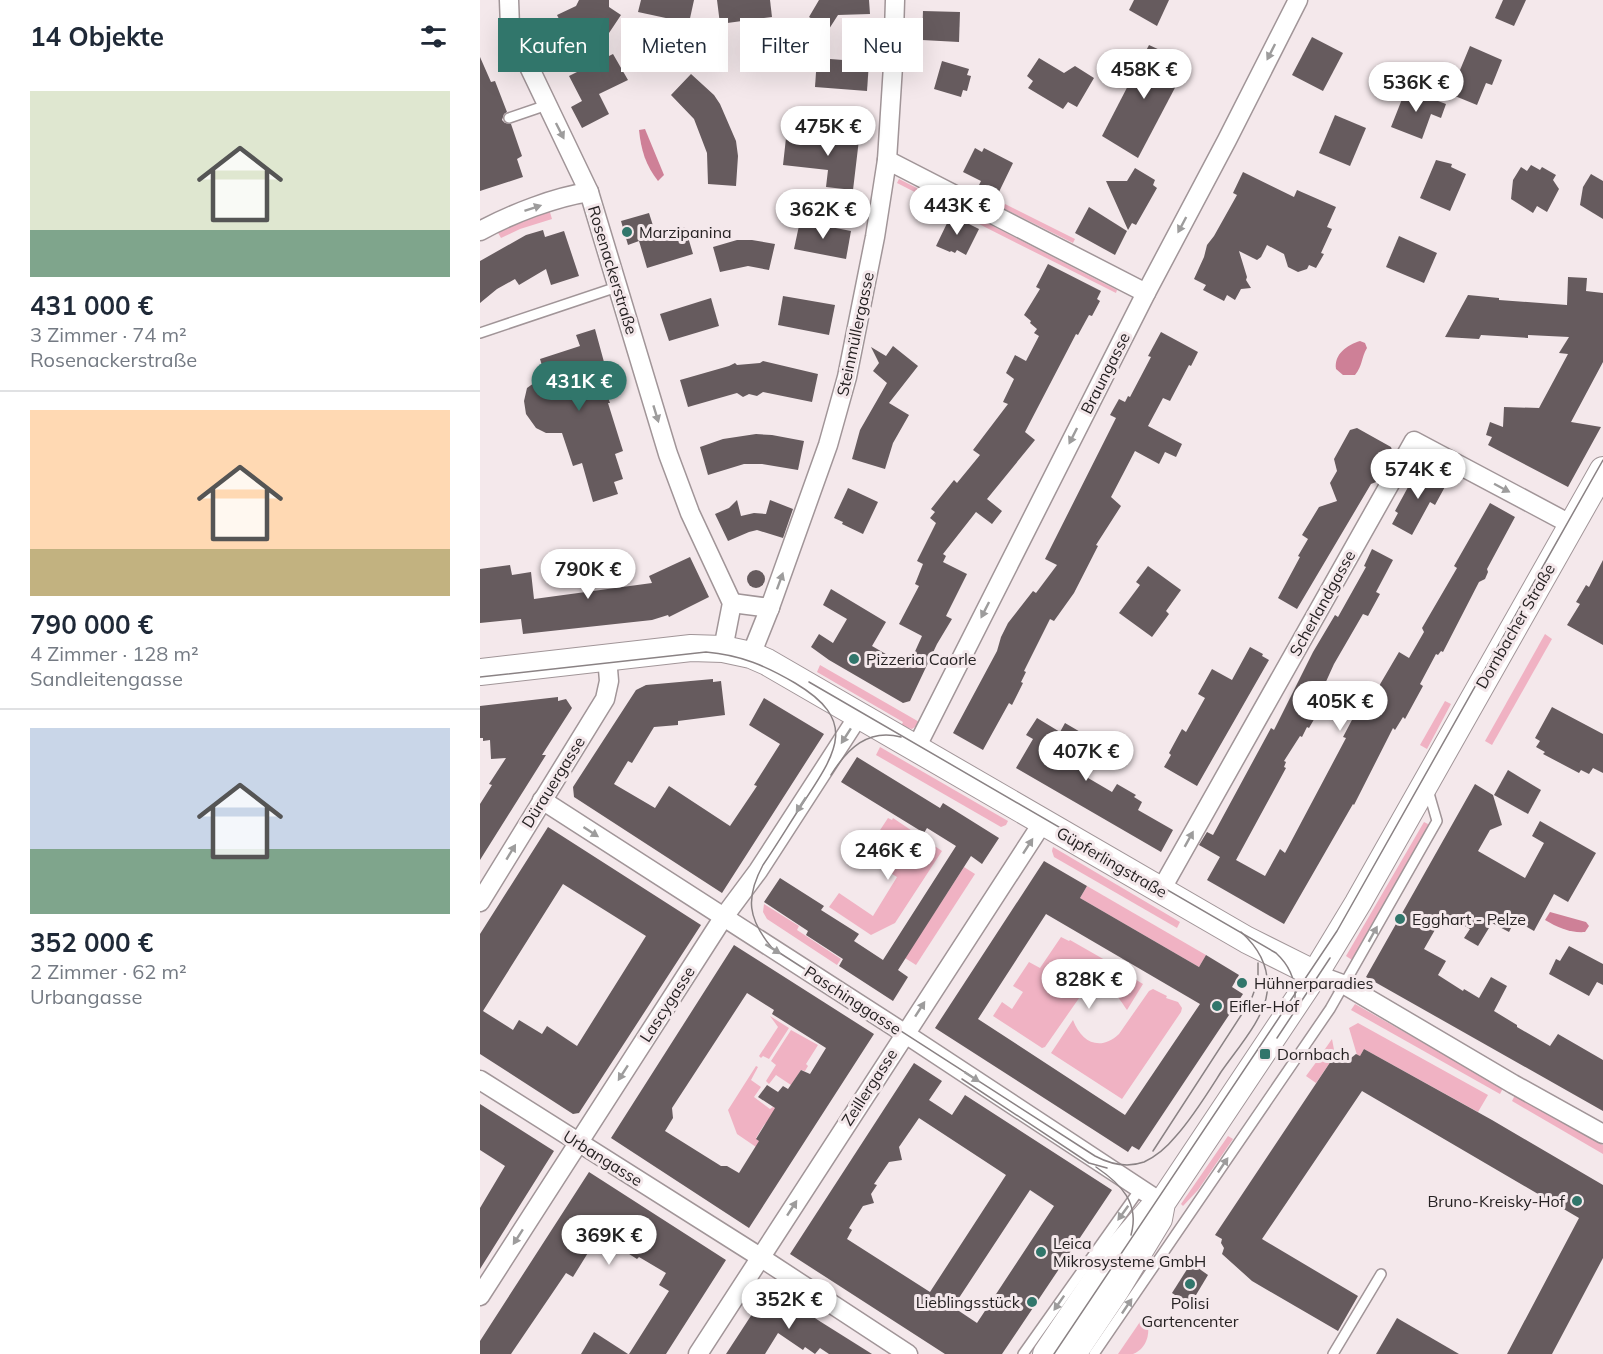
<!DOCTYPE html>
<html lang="de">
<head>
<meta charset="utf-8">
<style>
  body { margin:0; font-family:Mulish,sans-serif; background:#f6f6f7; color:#1f2937; height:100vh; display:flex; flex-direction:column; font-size:22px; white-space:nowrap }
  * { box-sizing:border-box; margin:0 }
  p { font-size:20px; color:#747a83 }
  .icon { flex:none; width:33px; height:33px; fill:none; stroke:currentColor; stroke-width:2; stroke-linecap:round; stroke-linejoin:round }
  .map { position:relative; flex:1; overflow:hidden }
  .sheet { display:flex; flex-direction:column; background:#fff; width:480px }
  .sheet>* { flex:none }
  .hud { position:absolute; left:18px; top:18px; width:570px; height:54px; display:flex; gap:12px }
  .price { position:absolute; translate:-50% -51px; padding:0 14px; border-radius:21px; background:#fff; color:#222; font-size:20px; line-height:39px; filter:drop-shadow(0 2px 3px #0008) }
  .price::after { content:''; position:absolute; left:50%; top:36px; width:18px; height:14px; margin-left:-9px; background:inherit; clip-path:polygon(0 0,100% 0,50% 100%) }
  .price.active { background:#31766b; color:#fff }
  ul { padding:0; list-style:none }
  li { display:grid; align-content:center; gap:12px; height:318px; padding:0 30px }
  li+li { border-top:2px solid #e0e1e3 }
  li span { display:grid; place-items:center; height:186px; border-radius:0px; color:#555 }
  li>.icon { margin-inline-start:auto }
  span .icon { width:108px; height:108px; fill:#fffc; stroke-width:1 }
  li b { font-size:26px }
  h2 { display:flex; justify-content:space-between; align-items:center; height:72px; padding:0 30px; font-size:26px }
  .pill { padding:0 21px; border-radius:0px; background:#fff; box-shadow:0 6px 24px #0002; font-size:21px; line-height:54px }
  .pill.active { background:#31766b; color:#fff }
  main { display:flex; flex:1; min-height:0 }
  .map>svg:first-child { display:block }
  .green { fill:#f0b2c3 }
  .water { fill:#ce8097 }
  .building { fill:#665b5e; fill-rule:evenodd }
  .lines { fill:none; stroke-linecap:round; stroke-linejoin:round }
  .service-casing { stroke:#a19598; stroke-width:12 }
  .minor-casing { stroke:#a19598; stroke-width:21 }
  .secondary-casing { stroke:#a19598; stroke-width:28 }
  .service { stroke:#fff; stroke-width:9 }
  .minor { stroke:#fff; stroke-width:18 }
  .secondary { stroke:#fff; stroke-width:26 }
  .tram { stroke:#8a8284; stroke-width:1.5 }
  .oneway { fill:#9d9c9c }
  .poi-dot { fill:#31766b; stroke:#f4e8eb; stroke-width:2 }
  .labels { text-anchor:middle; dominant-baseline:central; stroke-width:6; stroke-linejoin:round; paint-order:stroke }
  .poi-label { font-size:16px; fill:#262223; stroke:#f4e8eb; text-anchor:start }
  .street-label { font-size:16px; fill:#262223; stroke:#f4e8eb }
</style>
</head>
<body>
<main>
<section class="sheet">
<h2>14 Objekte<svg class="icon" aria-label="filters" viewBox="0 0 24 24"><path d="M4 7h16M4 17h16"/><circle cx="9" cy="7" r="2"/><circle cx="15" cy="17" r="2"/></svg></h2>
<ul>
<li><span style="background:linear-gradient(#dfe7d0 75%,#7fa58c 0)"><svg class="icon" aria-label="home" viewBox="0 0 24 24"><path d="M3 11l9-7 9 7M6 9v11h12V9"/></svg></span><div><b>431 000 €</b><p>3 Zimmer · 74 m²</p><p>Rosenackerstraße</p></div></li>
<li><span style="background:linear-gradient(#ffd9b3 75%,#c2b280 0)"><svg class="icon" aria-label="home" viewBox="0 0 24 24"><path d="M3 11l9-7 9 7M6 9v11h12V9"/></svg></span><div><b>790 000 €</b><p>4 Zimmer · 128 m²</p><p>Sandleitengasse</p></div></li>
<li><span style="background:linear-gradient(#c9d6e8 65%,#7fa58c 0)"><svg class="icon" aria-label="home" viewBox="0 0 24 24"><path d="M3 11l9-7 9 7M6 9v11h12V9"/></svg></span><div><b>352 000 €</b><p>2 Zimmer · 62 m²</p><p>Urbangasse</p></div></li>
</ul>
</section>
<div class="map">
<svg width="1123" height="1354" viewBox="0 0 1123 1354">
  <rect width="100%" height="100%" fill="#f4e8eb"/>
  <g class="green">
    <path d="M419,179L494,217L492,221L417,183Z"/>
    <path d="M515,199L595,239L593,243L513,203Z"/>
    <path d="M69,209L72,219L40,229L21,238L17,231Z"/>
    <path d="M501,220L637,290L636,293L499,224Z"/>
    <path d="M1065,634L1072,639L1012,745L1005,741Z"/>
    <path d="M340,665L441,723L432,729L421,726L423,722L337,672Z"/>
    <path d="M965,701L971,704L947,749L940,745Z"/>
    <path d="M400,747L528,821L526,825L521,827L396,755Z"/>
    <path d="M408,818L412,820L413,818L462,851L415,923L391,935L349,907L359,893L393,916L417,877L383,856Z"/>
    <path d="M944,822L948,824V828L872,960L866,956Z"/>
    <path d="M573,847L700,922L697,928L574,857L572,851Z"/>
    <path d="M484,867L495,874L436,965L425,958Z"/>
    <path d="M607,886L726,955L719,967L600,898Z"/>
    <path d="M284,904L319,926L317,930L361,959L357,965L287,919L283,912Z"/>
    <path d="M581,937L589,941L590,940L632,964L630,969L638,974L643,972L663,984L647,1010C637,995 630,983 610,985L604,991L565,1047L562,1048L513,1016L522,1002L532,1009L543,992L533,986L549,962L560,968Z"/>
    <path d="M673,989L687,996L686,998L698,1002L702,1008L701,1012L642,1099L571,1053L593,1020C601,1042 620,1052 639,1034L669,991Z"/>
    <path d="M875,1004L1023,1088L1020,1094L871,1010Z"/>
    <path d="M290,1016L309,1028L289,1059L283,1056L281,1058L279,1056L298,1027Z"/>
    <path d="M878,1023L1008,1095L998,1112L884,1049L880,1056L877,1055L869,1028Z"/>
    <path d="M311,1030L338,1045L326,1064L328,1066L325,1071L321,1070L311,1085L296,1075L289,1084L286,1081L296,1065L291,1061Z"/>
    <path d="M852,1039L855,1055L836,1083L826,1076L837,1061L839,1062L838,1059Z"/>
    <path d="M276,1066L278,1067L271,1080L281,1087L274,1097L290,1109L293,1107L299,1111L284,1125L276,1138L280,1141L276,1147L257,1134L248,1110Z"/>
    <path d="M1035,1095L1123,1145V1154L1032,1101Z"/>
    <path d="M748,1136L753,1139L718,1190L703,1206L701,1204Z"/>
    <path d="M664,1316C672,1327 669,1348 653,1354C649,1354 643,1354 638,1354Z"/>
  </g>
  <g class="water">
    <path d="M165,129L184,175L178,181C166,166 161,150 159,130Z"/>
    <path d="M880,341L885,343L887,348C881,358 883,365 875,375H863L856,369C854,354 867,345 880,341Z"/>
    <path d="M1070,912L1106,922L1109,926L1105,932C1091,933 1078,928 1065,920Z"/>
  </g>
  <g class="building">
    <path d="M99,0H129V7L141,15L127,36L115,28L90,41L77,15L96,6Z"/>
    <path d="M161,0H214L209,23L158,12Z"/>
    <path d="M237,0H290L292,17L240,24Z"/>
    <path d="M339,0H389L390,14L358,15L349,29L329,17Z"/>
    <path d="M654,0H689L677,26L649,10Z"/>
    <path d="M1023,0H1046L1034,26L1015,18Z"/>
    <path d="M443,11L480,12L479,42L442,40Z"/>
    <path d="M832,37L863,53L843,91L812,75Z"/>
    <path d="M669,45L708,63L658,158L622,136Z"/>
    <path d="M990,46L1022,60L1012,85L1006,83L997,105L970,94Z"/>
    <path d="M133,54L148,80L119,94L129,114L102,128L91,107L102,101L89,76Z"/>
    <path d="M0,57L11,82L15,81L27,112L24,114L22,120L25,123L31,124L42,156L37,159L43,177L0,191Z"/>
    <path d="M337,58L389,62L387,91L335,87Z"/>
    <path d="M559,58L584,73L595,66L614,78L597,107L588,102L583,109L548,88L553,81L547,76Z"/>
    <path d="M462,61L489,69L487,75L491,76L487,91L483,90L481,97L454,89Z"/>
    <path d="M211,74L234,95L240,104L256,141L258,156L256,186L228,184L227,153L214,119L191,95Z"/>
    <path d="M926,89L966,104L961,118L951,114L942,139L911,127Z"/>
    <path d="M855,115L886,128L870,166L839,153Z"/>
    <path d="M353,127L380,131L373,190L346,187L348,170L303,165L306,138L351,144Z"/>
    <path d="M495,148L502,152L504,148L533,163L518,194L499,185L501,181L483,172Z"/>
    <path d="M956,160L972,164L971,167L986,174L970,211L940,198Z"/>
    <path d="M1051,165L1060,170L1062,167L1076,175L1073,180L1079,189L1067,212L1057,206L1053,213L1031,199L1033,180L1041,167L1047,171Z"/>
    <path d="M655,168L675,180L673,185L677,188L656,225L652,223L648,230L626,181H647Z"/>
    <path d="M763,172L814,197L817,190L856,207L847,227L852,229L841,253L844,254L836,268L829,265L827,269L818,272L808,267L804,254L787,245L781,257L777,260L759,251L767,277L766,280L771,288L761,289L755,300L747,295L744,301L723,290L726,285L714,279L724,257L727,245L734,236L757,195L753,193Z"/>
    <path d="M1111,174L1123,181V219L1100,205L1103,187Z"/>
    <path d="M609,207L647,231L635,255L595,233Z"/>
    <path d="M169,213L176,235L205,227L213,254L167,268L159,241L148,245L141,221Z"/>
    <path d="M471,215L499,229L486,255L477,250L475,253L471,251L470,252L456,246Z"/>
    <path d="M320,221L371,231L366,259L314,249Z"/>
    <path d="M63,230L65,237L84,231L99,276L71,285L66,269L39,285L35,279L17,289L0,303V261L46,235Z"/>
    <path d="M919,236L957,253L944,283L906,267Z"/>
    <path d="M257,240H272L295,244L289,270L268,266L240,272L233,247Z"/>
    <path d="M568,264L621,291L617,299L620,301L612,316L609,315L598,335L596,334L545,432L555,440L507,499L522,511L512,524L496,512L463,554L466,556L463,562L487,574L466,616L472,619L457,644L430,701L423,703L349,660L331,647L339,634L353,643L367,619L343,605L351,589L406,622L392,646L428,667L442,636L419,624L439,586L435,584L443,564L437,561L456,523L450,518L455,512L451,509L474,480L477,483L500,455L493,450L528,404L523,402L534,379L526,373L535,355L546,361L559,336L554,333L557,329L550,323L551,321L544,315L560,289L556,287Z"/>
    <path d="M1088,277L1107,278L1106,291L1123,293V362L1091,422L1121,427L1088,487L1008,445L1012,437L1006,435L1010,422L1023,427L1024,407L1059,408L1088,354L1079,353L1089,337L1048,335V338L1001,335L999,339L965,337L988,295L1019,298V300L1087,305Z"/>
    <path d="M303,296L355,305L349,335L298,325Z"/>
    <path d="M231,298L239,326L189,341L180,314Z"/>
    <path d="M115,329L127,373L126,374L130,388L125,389L130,403H128L143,451L135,454L143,479L134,482L138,494L113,502L102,463L93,466L82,433H66L56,428L46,414L44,401L47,388L65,375L60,359L100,346L96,335Z"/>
    <path d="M681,332L718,352L711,366L709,365L690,401L683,398L668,426L702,444L696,457L685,452L679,464L655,451L631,497L641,506L616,545L618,546L594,593L574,621L570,619L544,671L546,672L541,682L543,683L532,705L529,703L503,750L473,733L517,651L521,637L528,623L553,591L556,593L577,565L565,559L636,418L630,415L639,399L645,402L648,396L650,397L671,357L668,356Z"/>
    <path d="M413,346L438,366L409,403L429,415L413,443L405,469L372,459L380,430L407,383L393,371L399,363L391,347L406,356Z"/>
    <path d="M283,361L338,374L332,402L283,392L277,396L269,394L263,397L257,393L208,407L200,380L249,366L255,363L257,365L280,363Z"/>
    <path d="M877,428L911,447L913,453L896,482L891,484L817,609L798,598L820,557L818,556L828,539L822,535L839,507L857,501L850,483L857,471L854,459L870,430Z"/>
    <path d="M276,434L292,435L324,441L318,470L282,464H264L228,475L220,447L243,439Z"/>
    <path d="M939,467L967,483L955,505L950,502L932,535L912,524L918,513L915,511Z"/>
    <path d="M368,488L398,502L383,534L362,524L363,522L354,518Z"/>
    <path d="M257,500L261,516L274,513L286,514L290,500L313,509L303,538L277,530L269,532L248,541L235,514L249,508Z"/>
    <path d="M1010,503L1035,517L1007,569L1008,572L1005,579L999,582L963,652L961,651L958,655L956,654L940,684L943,686L925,719L923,717L915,730L913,728L874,805L873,804L804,924L727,880L740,857L719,845L727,832L733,835L791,728L794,730L833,652L855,615L858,617L886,567L884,566L892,549L913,560L896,592L900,594L888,616L883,614L854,664L844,686L851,690L829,728L827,727L822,737L820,736L804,761L806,762L804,767L806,768L756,860L785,876L800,849L805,853L866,738L863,737L873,718L879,720L919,652L929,658L944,632L942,628L977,568L974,566Z"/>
    <path d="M210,557L229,597L189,617L188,615L172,620L43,634L41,619L0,623V569L30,565L32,575L51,572L54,599L172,583L169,576Z"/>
    <path d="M1123,560V645L1087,625L1100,604L1096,602L1106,585L1109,587Z"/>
    <path d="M668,566L701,590L686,611L689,614L672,637L639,613L660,585L656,582Z"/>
    <circle cx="276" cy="579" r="9"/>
    <path d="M770,647L783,654L782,656L789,660L717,786L684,767L691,755L689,753L702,729L706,732L725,698L718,694L732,669L752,680Z"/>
    <path d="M233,679V682L241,681L245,715L198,721V725L174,727L152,763L148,761L134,784L175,808L189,786L250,826L277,786L274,785L300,744L269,725L284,698L344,734L242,893L94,797L93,787L156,690L166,685Z"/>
    <path d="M78,697V701L86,699L92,708L62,755H66L0,860V804L12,785L9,784L26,758L11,759L10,740L3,741V738H0V706Z"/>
    <path d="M1072,707L1123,734V773L1113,768L1109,774L1101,770L1099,773L1063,754L1065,752L1056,747L1060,741L1055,738Z"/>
    <path d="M557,718L580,732L585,723L614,740L598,769L604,773L603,775L632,792L637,784L656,795L654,797L662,802L658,810L693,830L681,852L536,768L553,739L546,735Z"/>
    <path d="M377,757L460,808L463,803L519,838L502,864L491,856L418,970L428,977L413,1001L359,966L363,959L326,935L328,931L284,902L300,878L344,906L341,910L379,934L374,941L403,960L476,846L447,828L444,833L361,782Z"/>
    <path d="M1028,770L1061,790L1048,814L1014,795Z"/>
    <path d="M995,784L1013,795L1022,825L1010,830L998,851L1045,878L1064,843L1052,836L1060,821L1116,853L1088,902L1074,894L1054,931L1035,920L1029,932L1012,923L998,946L984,938L990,929L964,914L944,949L966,961L958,975L983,991L984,989L999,998L1011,977L1027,986L1014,1011L1037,1025V1027L1070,1046L1078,1034L1123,1060V1111L886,977Z"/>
    <path d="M68,827L221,925L99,1113L93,1114L0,1054V934ZM83,884L166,936L97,1046L67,1026L62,1034L39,1020L33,1030L3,1011Z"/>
    <path d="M564,861L607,886L600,898L719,967L726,955L759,975L752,987L763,994L659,1150L652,1146L648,1152L455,1028ZM566,914L720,1004L645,1115L498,1019Z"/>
    <path d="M254,945L394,1034L269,1228L131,1138ZM267,993L294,1010L292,1014L346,1048L330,1074L321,1070L308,1089L303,1086L298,1092L287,1085L278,1097L295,1108L276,1139L279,1141L259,1173L247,1166H241L185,1131L193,1118L192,1108Z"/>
    <path d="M1089,946L1123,964V985L1117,982L1109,996L1069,974L1076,959L1080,961Z"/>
    <path d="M884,1049L1012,1120L1123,1185V1258L1072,1354H1027L1099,1218L882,1091L782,1239L878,1296L858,1331L772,1281L742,1254L744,1248L741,1243L742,1239L735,1235L855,1055L862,1059L866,1057L871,1058L876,1054L880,1056Z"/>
    <path d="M434,1063L462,1081L449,1100L472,1115L485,1095L632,1190L522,1354H465L310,1254ZM439,1118L526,1175L450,1292L367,1239L372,1230L369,1228L383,1206L394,1203L391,1194L397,1185L394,1184L409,1162L422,1160L419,1147ZM550,1190L574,1206L497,1323L473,1307Z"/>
    <path d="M0,1104L74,1151L0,1269V1208L25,1166L0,1150Z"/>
    <path d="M109,1172L246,1260L186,1354H149L189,1291L179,1285L186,1273L159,1257L157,1259L119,1235L93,1277L86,1273L31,1354H0V1341Z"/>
    <path d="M711,1263L728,1275L710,1305L692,1293Z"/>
    <path d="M289,1288L341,1322L392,1354H349L340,1348L335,1354L325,1347L323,1350L298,1333L285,1354H246Z"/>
    <path d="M917,1318L979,1354H896Z"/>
    <path d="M114,1332L148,1354H101Z"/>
  </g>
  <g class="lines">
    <defs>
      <g id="service">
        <path d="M29,118L67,105"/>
        <path d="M0,333L137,287"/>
        <path d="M543,1354L660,1189"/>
        <path d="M614,1354L850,1009L957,821L948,790"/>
        <path d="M853,1354L901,1274"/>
      </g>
      <g id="minor">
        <path d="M29,0L30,27L109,192L188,454L210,513L252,603L243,649"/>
        <path d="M407,160L666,293"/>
        <path d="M0,231C31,214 75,197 109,192"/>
        <path d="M252,603L290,608"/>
        <path d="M271,655L289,610L348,445L367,377L395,237L407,160L413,66L415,0"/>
        <path d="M436,748L666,293L747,140L818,0"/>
        <path d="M62,800L424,1033L682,1203"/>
        <path d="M681,890L934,441L1092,525"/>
        <path d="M0,902L125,699L129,681L127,657"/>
        <path d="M835,974L865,985L1033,1084L1123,1134"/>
        <path d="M0,1080L280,1257L428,1354"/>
        <path d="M0,1296L243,918L278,871L379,715"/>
        <path d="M218,1354L563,822"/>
      </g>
      <g id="secondary">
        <path d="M0,672L211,648L243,649L271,655L287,662L767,940L835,974"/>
        <path d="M566,1354L635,1252L671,1210"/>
        <path d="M593,1354L636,1290L679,1219L682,1203L835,974L878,903L1123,470"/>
      </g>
    </defs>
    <use href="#service" class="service-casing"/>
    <use href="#minor" class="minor-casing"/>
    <use href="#secondary" class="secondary-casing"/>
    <use href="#service" class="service"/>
    <use href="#minor" class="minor"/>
    <use href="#secondary" class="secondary"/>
    <g class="tram">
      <path d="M0,677L226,652C261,655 286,666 315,683C377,720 358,750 325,800C311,821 298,843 283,865C265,898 268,919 292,948L615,1156C630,1164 647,1168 664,1162C677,1156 687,1147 696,1136C713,1117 727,1094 741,1072C756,1050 784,1019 787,993C790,968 779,948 761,932"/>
      <path d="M329,682L796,953C809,965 816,980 815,998"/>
      <path d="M351,775C367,749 388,728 421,737"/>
      <path d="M797,1038L850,958"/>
      <path d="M482,1079L609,1163L627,1168"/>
      <path d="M673,1151L771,1000L778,981V963"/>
      <path d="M616,1167C641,1184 660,1203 651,1235"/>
      <path d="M574,1354L857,931L1123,460"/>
    </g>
  </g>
  <defs><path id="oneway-solid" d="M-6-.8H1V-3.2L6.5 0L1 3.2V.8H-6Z" transform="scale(1.5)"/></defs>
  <g class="oneway">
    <use href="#oneway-solid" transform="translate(791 52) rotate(117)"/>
    <use href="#oneway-solid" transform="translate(80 131) rotate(63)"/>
    <use href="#oneway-solid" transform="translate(53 208) rotate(-18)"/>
    <use href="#oneway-solid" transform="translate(702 225) rotate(118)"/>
    <use href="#oneway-solid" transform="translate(176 414) rotate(73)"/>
    <use href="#oneway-solid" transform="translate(593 436) rotate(117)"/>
    <use href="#oneway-solid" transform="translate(1022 488) rotate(28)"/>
    <use href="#oneway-solid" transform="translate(300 581) rotate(-70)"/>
    <use href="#oneway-solid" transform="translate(505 610) rotate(117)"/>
    <use href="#oneway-solid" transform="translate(366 736) rotate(123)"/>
    <use href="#oneway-solid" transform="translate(321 805) rotate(123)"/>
    <use href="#oneway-solid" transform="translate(111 832) rotate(33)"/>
    <use href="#oneway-solid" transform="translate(709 839) rotate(-61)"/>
    <use href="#oneway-solid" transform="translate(548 846) rotate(-57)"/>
    <use href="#oneway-solid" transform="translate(31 852) rotate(-59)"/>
    <use href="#oneway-solid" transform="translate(893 934) rotate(-61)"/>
    <use href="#oneway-solid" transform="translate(293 949) rotate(32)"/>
    <use href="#oneway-solid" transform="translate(440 1009) rotate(-57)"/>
    <use href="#oneway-solid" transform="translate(143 1073) rotate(123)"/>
    <use href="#oneway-solid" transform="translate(492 1077) rotate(33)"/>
    <use href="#oneway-solid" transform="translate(743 1165) rotate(-56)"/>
    <use href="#oneway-solid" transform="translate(312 1208) rotate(-57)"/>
    <use href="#oneway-solid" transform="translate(643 1213) rotate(126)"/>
    <use href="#oneway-solid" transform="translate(38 1237) rotate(123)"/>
    <use href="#oneway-solid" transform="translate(579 1303) rotate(125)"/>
    <use href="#oneway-solid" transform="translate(647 1306) rotate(-56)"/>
  </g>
  <g class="poi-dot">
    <circle cx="147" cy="232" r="6"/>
    <circle cx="374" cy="659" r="6"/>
    <circle cx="920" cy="919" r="6"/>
    <circle cx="762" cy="983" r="6"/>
    <circle cx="737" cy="1006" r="6"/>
    <rect x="779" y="1048" width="12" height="12" rx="3"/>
    <circle cx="1097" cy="1201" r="6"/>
    <circle cx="561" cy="1252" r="6"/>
    <circle cx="710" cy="1284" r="6"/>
    <circle cx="552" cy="1302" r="6"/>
  </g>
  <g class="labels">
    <g class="poi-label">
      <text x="159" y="232">Marzipanina</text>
      <text x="386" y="659">Pizzeria Caorle</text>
      <text x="932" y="919">Egghart - Pelze</text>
      <text x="774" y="983">Hühnerparadies</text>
      <text x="749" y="1006">Eifler-Hof</text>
      <text x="797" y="1054">Dornbach</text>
      <text x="1085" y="1201" text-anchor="end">Bruno-Kreisky-Hof</text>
      <text x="573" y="1243">Leica<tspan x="573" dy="18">Mikrosysteme GmbH</tspan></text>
      <text x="540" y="1302" text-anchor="end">Lieblingsstück</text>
      <text x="710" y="1303" text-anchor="middle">Polisi<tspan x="710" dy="18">Gartencenter</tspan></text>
    </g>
    <g class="street-label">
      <text transform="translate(133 270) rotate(73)">Rosenackerstraße</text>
      <text transform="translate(375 334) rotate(-78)">Steinmüllergasse</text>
      <text transform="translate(625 373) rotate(-63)">Braungasse</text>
      <text transform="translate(842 603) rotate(-61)">Scherlandgasse</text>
      <text transform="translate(1035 626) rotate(-60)">Dornbacher Straße</text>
      <text transform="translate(73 782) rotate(-58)">Dürauergasse</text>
      <text transform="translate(632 862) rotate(30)">Güpferlingstraße</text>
      <text transform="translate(373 1000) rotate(33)">Paschinggasse</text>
      <text transform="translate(187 1004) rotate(-57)">Lascygasse</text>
      <text transform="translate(389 1087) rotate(-57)">Zeillergasse</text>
      <text transform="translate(123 1158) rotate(32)">Urbangasse</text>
    </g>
  </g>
</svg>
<b class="price" style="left:664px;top:100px">458K €</b>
<b class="price" style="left:936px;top:113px">536K €</b>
<b class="price" style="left:348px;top:157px">475K €</b>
<b class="price" style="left:477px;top:236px">443K €</b>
<b class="price" style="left:343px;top:240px">362K €</b>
<b class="price active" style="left:99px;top:412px">431K €</b>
<b class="price" style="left:938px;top:500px">574K €</b>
<b class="price" style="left:108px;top:600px">790K €</b>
<b class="price" style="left:860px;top:732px">405K €</b>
<b class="price" style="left:606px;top:782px">407K €</b>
<b class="price" style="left:408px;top:881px">246K €</b>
<b class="price" style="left:609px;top:1010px">828K €</b>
<b class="price" style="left:129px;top:1266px">369K €</b>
<b class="price" style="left:309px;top:1330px">352K €</b>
<div class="hud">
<a class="pill active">Kaufen</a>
<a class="pill">Mieten</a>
<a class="pill">Filter</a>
<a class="pill">Neu</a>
</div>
</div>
</main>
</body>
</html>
